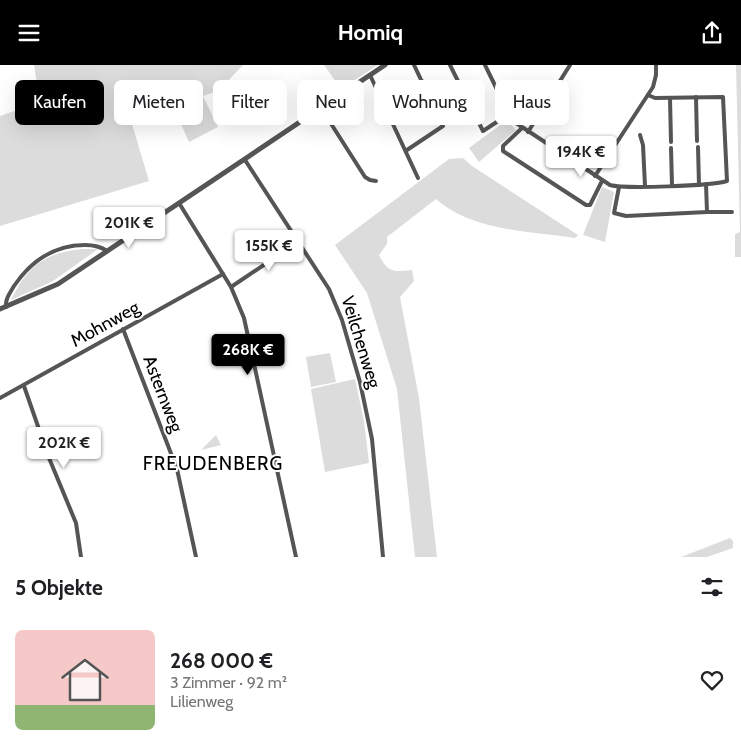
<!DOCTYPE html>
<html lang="de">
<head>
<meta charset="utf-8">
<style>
  body { margin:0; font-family:Cabin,sans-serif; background:#f6f6f6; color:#202124; height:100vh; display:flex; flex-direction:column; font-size:19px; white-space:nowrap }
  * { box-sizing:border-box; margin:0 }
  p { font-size:16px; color:#757577 }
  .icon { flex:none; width:28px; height:28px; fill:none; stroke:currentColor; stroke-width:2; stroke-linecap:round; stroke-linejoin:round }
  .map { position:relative; height:492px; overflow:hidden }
  .panel { display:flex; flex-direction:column; background:#fff; flex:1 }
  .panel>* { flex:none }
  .guide { position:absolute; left:15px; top:15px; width:711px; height:45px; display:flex; gap:10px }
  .price { position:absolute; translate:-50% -42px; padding:0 11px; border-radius:5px; background:#fff; color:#222; font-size:16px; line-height:32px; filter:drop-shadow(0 1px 2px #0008) }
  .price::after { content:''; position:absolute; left:50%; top:30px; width:15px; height:11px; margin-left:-8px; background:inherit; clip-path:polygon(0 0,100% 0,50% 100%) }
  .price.current { background:#000; color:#fff }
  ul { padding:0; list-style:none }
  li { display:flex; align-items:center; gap:15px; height:125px; padding:0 15px }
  li span { display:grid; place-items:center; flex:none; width:140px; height:100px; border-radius:8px; color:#555 }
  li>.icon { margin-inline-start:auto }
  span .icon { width:60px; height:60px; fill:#fffc; stroke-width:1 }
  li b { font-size:21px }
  h2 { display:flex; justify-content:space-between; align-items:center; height:60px; padding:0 15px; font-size:21px }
  .pill { padding:0 18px; border-radius:8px; background:#fff; box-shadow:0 5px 20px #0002; font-size:18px; line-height:45px }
  .pill.current { background:#000; color:#fff }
  header { display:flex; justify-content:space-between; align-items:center; height:65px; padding:0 15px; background:#000; color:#fff; font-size:22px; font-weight:800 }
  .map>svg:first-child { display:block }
  .green { fill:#dcdcdc }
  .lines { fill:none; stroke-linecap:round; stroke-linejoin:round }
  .minor { stroke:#555; stroke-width:4 }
  .tertiary { stroke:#555; stroke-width:5 }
  .labels { text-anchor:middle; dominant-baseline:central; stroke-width:4; stroke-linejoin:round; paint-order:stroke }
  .street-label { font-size:18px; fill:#000; stroke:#fff }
  .neighbourhood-label { font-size:19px; letter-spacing:1px; fill:#000; stroke:#fff }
</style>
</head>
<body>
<header><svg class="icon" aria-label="menu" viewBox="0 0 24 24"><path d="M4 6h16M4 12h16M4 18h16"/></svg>Homiq<svg class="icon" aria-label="share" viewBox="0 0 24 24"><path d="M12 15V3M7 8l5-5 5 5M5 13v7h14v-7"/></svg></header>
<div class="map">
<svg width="741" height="492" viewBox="0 0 741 492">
  <rect width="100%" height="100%" fill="#fff"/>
  <g class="green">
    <path d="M34,0H243L218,26L203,31L218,62L189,77L172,39L129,49L149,116L0,161V51L40,37Z"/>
    <path d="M324,0H378L341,24Z"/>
    <path d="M736,0H741V192H735V169L740,167Z"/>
    <path d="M507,55L516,65L479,97L469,83Z"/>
    <path d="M463,93L472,101L578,170L575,173C529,166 472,166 436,134L387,172V179L379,190C388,208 393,207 412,205L414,216L400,232L419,333L437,492H415L397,324L367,228L335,180L449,94Z"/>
    <path d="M602,122L614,127L605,177L583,170Z"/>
    <path d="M83,184H98L53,216L11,235C27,201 46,187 83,184Z"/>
    <path d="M330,288L336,317L311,322L306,292Z"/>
    <path d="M355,314L364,356L369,398L325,407L311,324Z"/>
    <path d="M216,370L221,380L201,385Z"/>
    <path d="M730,473L733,476V483L707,492H681Z"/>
  </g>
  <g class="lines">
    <g class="minor">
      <path d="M450,0L483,66L509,49"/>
      <path d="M485,0L509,49L516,58L610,120C625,124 711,121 727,116L723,32L655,33L648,30"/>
      <path d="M370,10L418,113"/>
      <path d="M696,32L697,76"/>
      <path d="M670,33L671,77"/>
      <path d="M385,38L422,16"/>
      <path d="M321,43L365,112L370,115L376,116"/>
      <path d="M522,63L503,81V86L586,140H590L602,116"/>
      <path d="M528,67L570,0"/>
      <path d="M640,70L643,80L645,121"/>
      <path d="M698,82L699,120"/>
      <path d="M671,83L672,120"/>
      <path d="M407,85L443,61L414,0"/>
      <path d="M245,95L329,224L342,255L360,317L372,374L383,492"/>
      <path d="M595,111L653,22L656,10V0"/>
      <path d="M619,122L614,148L626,151L707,147L706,119"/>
      <path d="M179,138L231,222L244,253L296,492"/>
      <path d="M707,147H732"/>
      <path d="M231,222L298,177"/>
      <path d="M6,242C5,234 10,228 14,221C31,196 54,180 85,180C93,180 100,181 107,186"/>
      <path d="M123,264L177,404L196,492"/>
      <path d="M24,321L49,393L76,458L81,492"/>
      <path d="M0,333L223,209"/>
    </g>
    <path class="tertiary" d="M0,244L58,219L385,0"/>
  </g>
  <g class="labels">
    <g class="street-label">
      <text transform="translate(105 259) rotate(-29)">Mohnweg</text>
      <text transform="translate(361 277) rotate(73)">Veilchenweg</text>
      <text transform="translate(163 329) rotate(69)">Asternweg</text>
    </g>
    <g class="neighbourhood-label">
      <text x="213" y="398">FREUDENBERG</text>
    </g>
  </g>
</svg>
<b class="price" style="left:581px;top:113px">194K €</b>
<b class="price" style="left:129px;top:184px">201K €</b>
<b class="price" style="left:269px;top:207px">155K €</b>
<b class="price current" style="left:248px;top:311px">268K €</b>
<b class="price" style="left:64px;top:404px">202K €</b>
<div class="guide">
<a class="pill current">Kaufen</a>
<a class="pill">Mieten</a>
<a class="pill">Filter</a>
<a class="pill">Neu</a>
<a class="pill">Wohnung</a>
<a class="pill">Haus</a>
</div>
</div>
<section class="panel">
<h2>5 Objekte<svg class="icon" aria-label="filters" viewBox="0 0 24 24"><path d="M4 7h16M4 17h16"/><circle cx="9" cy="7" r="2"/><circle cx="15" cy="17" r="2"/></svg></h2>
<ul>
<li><span style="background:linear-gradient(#f6c9c9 75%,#8fb573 0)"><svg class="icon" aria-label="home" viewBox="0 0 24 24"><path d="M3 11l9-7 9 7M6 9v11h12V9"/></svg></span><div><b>268 000 €</b><p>3 Zimmer · 92 m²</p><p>Lilienweg</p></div><svg class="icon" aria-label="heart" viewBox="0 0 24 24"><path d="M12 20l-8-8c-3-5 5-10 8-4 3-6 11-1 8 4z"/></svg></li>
</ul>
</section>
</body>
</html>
